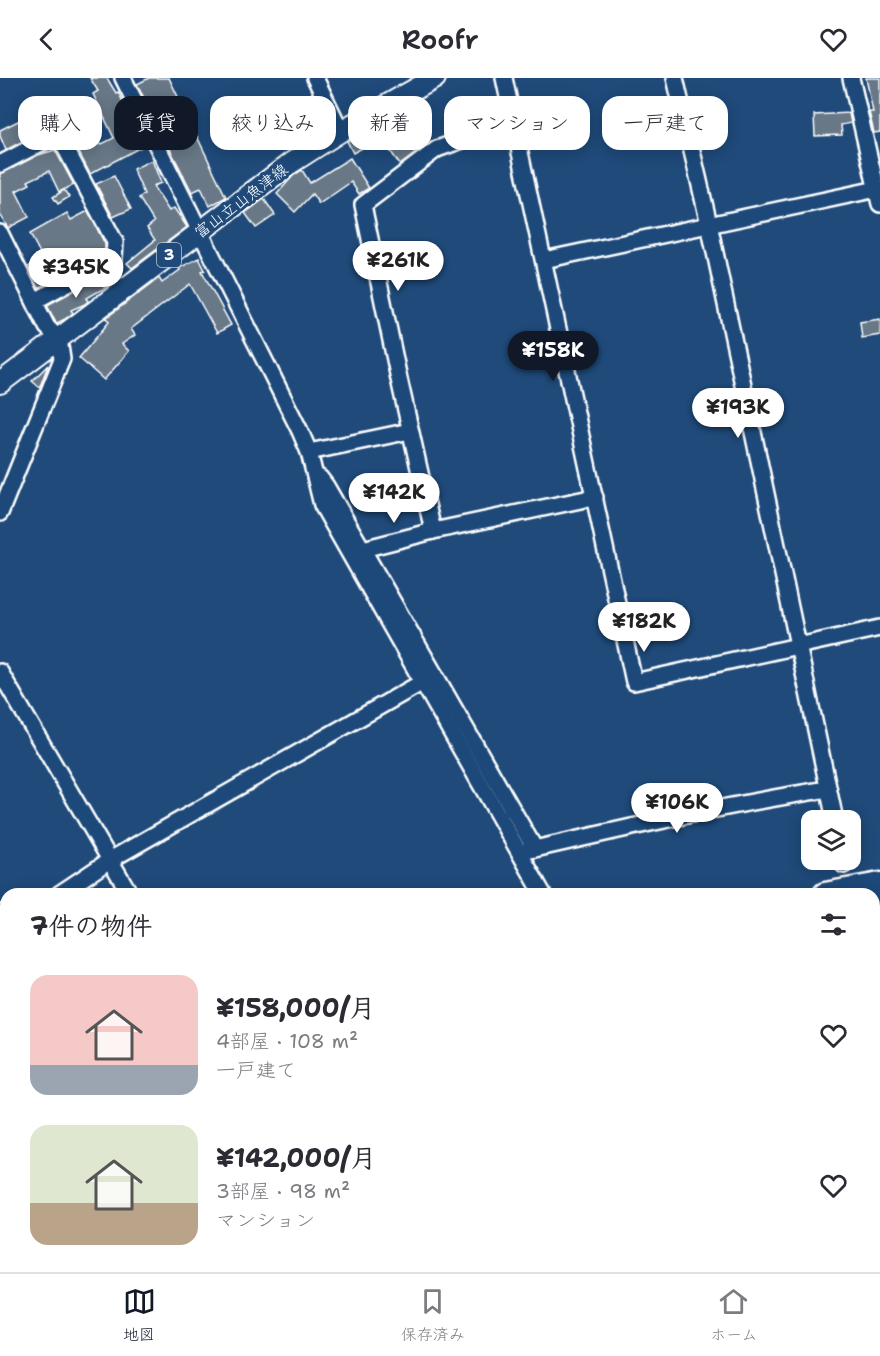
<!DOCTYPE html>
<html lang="ja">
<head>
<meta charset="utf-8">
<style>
  body { margin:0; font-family:"Shantell Sans","Klee One",sans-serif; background:#f7f7f7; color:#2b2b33; height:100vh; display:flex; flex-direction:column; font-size:22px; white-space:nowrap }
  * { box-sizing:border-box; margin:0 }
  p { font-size:20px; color:#7c7c81 }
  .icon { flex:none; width:33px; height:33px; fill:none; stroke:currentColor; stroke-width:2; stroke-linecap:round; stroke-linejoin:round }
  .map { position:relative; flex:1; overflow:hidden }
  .panel { position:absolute; left:0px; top:810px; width:880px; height:384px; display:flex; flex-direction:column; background:#fff; border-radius:18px 18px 0 0; box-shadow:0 3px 15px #0003 }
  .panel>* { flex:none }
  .hud { position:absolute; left:18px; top:18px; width:844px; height:54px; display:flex; gap:12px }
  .buttons { position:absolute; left:801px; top:732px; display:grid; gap:12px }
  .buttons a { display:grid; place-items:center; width:60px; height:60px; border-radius:12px; background:#fff; box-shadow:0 3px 15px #0003; font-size:30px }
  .price { position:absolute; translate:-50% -51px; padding:0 14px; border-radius:21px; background:#fff; color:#222; font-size:20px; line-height:39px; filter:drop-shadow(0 2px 3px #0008) }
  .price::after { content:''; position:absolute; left:50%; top:36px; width:18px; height:14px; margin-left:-9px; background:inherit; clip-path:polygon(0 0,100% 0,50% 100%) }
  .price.on { background:#111827; color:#fff }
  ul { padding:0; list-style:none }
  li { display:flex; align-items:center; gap:18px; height:150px; padding:0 30px }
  li span { display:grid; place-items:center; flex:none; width:168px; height:120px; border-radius:18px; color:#555 }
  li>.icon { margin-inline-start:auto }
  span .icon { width:72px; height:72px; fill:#fffc; stroke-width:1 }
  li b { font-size:26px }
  h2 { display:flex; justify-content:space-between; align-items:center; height:72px; padding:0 30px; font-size:26px }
  .tag { padding:0 21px; border-radius:18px; background:#fff; box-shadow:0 3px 15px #0003; font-size:21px; line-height:54px }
  .tag.on { background:#111827; color:#fff }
  header { display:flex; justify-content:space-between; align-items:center; height:78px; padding:0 30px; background:#fff; font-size:27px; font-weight:600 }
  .tabs { display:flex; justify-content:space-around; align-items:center; height:84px; border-top:2px solid #e1e1e2; background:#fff; font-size:16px; color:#7c7c81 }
  .tabs a { display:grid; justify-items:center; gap:3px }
  .tabs .on { color:#111827 }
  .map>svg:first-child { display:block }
  .built { fill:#35587e }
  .building { fill:#687887; stroke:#fff; stroke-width:1.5 }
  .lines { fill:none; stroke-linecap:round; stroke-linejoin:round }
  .minor-casing { stroke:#fff; stroke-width:20 }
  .major-casing { stroke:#fff; stroke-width:24 }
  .highway-casing { stroke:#fff; stroke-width:27 }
  .minor { stroke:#1f4a7a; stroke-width:15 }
  .major { stroke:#1f4a7a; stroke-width:20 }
  .highway { stroke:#1f4a7a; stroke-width:22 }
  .labels { text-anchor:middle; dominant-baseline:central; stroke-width:6; stroke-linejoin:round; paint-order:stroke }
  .shield { fill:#1f4a7a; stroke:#bcc9d7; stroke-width:1.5 }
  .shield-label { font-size:15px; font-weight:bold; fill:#fff }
  .street-label { font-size:16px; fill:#fff; stroke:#1f4a7a }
</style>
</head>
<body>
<header><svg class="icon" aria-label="back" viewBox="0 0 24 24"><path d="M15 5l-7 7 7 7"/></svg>Roofr<svg class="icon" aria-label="heart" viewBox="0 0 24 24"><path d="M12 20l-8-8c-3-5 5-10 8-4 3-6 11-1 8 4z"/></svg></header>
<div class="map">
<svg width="880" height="1194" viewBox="0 0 880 1194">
  <rect width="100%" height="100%" fill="#1f4a7a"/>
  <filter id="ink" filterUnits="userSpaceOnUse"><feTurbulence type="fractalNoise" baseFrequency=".0167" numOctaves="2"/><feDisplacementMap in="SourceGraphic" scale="12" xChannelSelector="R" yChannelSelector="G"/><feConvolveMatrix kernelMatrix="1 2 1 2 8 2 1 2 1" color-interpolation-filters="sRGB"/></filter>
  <g filter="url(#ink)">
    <path class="built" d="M124,1188H152L157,1194H118Z"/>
    <g class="building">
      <path d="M90,0H107L116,15L118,14L134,46L131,47L143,68L90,96L68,53L87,43L100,67L114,60L93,16L98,13Z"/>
      <path d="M149,0H169L226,119L210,128L201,110L192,114L137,6Z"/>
      <path d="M866,0H880V54L874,55L869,34H873Z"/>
      <path d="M312,16L318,29L297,41L290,28Z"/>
      <path d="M40,32L48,50L6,72L0,58V52Z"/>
      <path d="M849,35L851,45L841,47L842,57L815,58L814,37Z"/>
      <path d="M370,50L377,62L353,75L347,63Z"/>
      <path d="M413,59L421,71L400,87L391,74Z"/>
      <path d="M55,72L74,107L59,114L49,93L28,103L30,106L16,113L29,139L8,150L0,136V96L38,77Z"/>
      <path d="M350,80L369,110L359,116L351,104L319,126L312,116L295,134L277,116L293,98L302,92L310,105Z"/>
      <path d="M152,82L161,105L153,108L169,133L174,130L187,149L132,190L127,185L155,162L147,150L154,144L139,120L144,116L133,91Z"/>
      <path d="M114,98L131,131L113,139L96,106Z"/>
      <path d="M64,112L69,119L58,126L53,119Z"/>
      <path d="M264,121L275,137L256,150L245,135Z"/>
      <path d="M88,133L105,166V174L38,210L28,189L43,181L30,156L67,135L71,142Z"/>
      <path d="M199,180L205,192L202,193L231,247L217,255L190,206L131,251L135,257L122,266L129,273L104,302L79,280L109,244L106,240L159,200L162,205L180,192L179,190Z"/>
      <path d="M106,196L111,206L87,220L88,223L85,226L71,232L73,235L65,241L57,245L55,243L47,227Z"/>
      <path d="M880,241V257L862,260L860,244Z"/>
      <path d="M48,287L41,306L39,309L32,303Z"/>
    </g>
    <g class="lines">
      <defs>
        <g id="minor">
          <path d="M123,0L300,353L309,374L322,427L543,816"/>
          <path d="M315,0L341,53"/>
          <path d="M504,0L634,604L880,550"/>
          <path d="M675,0L709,146L835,742"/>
          <path d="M851,0L880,126"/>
          <path d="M0,86L58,56L115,164L114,180L35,223"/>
          <path d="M0,155L47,249L59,261L62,281L0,435"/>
          <path d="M544,182L877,111L880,112"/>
          <path d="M309,374L410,353"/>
          <path d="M315,398L320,400L326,408L435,597"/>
          <path d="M433,453L399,301L363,127L437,71L515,43"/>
          <path d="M363,471L433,453L595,419"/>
          <path d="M0,594L130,816"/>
          <path d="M526,773C626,750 726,727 828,711"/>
          <path d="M843,782L844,787"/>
          <path d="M59,816L110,782L435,597L535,771"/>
          <path d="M0,835L6,847"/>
          <path d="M874,928L878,945L880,985"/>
          <path d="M0,1114L6,1118"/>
          <path d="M68,1188L74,1194"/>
          <path d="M750,1188L753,1194"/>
          <path d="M355,1194L366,1188"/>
        </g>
        <path id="major" d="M0,305L291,85L341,53L435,0"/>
        <g id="highway">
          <path d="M825,816L880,806"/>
          <path d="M874,826L880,825"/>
          <path d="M0,973L6,972"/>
          <path d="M0,990L6,989"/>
        </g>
      </defs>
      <use href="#minor" class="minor-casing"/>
      <use href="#major" class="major-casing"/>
      <use href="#highway" class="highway-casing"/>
      <use href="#minor" class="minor"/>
      <use href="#major" class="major"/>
      <use href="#highway" class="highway"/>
    </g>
  </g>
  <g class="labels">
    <rect class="shield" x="157" y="165" width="24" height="24" rx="4.5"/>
    <g class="shield-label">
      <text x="169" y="177">3</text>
    </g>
    <g class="street-label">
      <text transform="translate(241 123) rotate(-37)">富山立山魚津線</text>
    </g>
  </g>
</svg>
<div class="buttons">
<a><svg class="icon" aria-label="layers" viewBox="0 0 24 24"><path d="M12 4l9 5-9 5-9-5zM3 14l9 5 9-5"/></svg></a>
</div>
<b class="price" style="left:398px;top:214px">¥261K</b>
<b class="price" style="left:76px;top:221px">¥345K</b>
<b class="price on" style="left:553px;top:304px">¥158K</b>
<b class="price" style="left:738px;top:361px">¥193K</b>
<b class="price" style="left:394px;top:446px">¥142K</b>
<b class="price" style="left:644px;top:575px">¥182K</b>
<b class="price" style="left:677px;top:756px">¥106K</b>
<div class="hud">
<a class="tag">購入</a>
<a class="tag on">賃貸</a>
<a class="tag">絞り込み</a>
<a class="tag">新着</a>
<a class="tag">マンション</a>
<a class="tag">一戸建て</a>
</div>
<section class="panel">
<h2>7件の物件<svg class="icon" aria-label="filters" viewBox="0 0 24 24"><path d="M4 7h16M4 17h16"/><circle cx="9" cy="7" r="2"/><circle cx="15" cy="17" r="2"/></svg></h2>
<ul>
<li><span style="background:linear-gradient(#f6c9c9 75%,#9aa5b1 0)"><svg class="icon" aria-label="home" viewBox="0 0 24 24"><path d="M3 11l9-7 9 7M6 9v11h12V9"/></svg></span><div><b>¥158,000/月</b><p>4部屋 · 108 m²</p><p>一戸建て</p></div><svg class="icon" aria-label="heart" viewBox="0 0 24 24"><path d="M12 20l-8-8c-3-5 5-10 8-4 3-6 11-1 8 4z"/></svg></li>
<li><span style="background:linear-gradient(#dfe7d0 65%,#b9a48a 0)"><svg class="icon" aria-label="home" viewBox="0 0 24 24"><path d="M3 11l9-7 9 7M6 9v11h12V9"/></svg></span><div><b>¥142,000/月</b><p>3部屋 · 98 m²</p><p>マンション</p></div><svg class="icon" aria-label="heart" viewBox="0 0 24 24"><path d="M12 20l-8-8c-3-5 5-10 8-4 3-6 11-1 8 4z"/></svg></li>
</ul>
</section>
</div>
<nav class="tabs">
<a class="on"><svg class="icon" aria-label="map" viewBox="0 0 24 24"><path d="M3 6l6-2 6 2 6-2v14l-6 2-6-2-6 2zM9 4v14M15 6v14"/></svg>地図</a>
<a><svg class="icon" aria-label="saved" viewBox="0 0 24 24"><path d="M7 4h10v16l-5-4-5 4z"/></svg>保存済み</a>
<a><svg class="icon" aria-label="home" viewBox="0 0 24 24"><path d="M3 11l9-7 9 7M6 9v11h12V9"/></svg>ホーム</a>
</nav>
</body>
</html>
